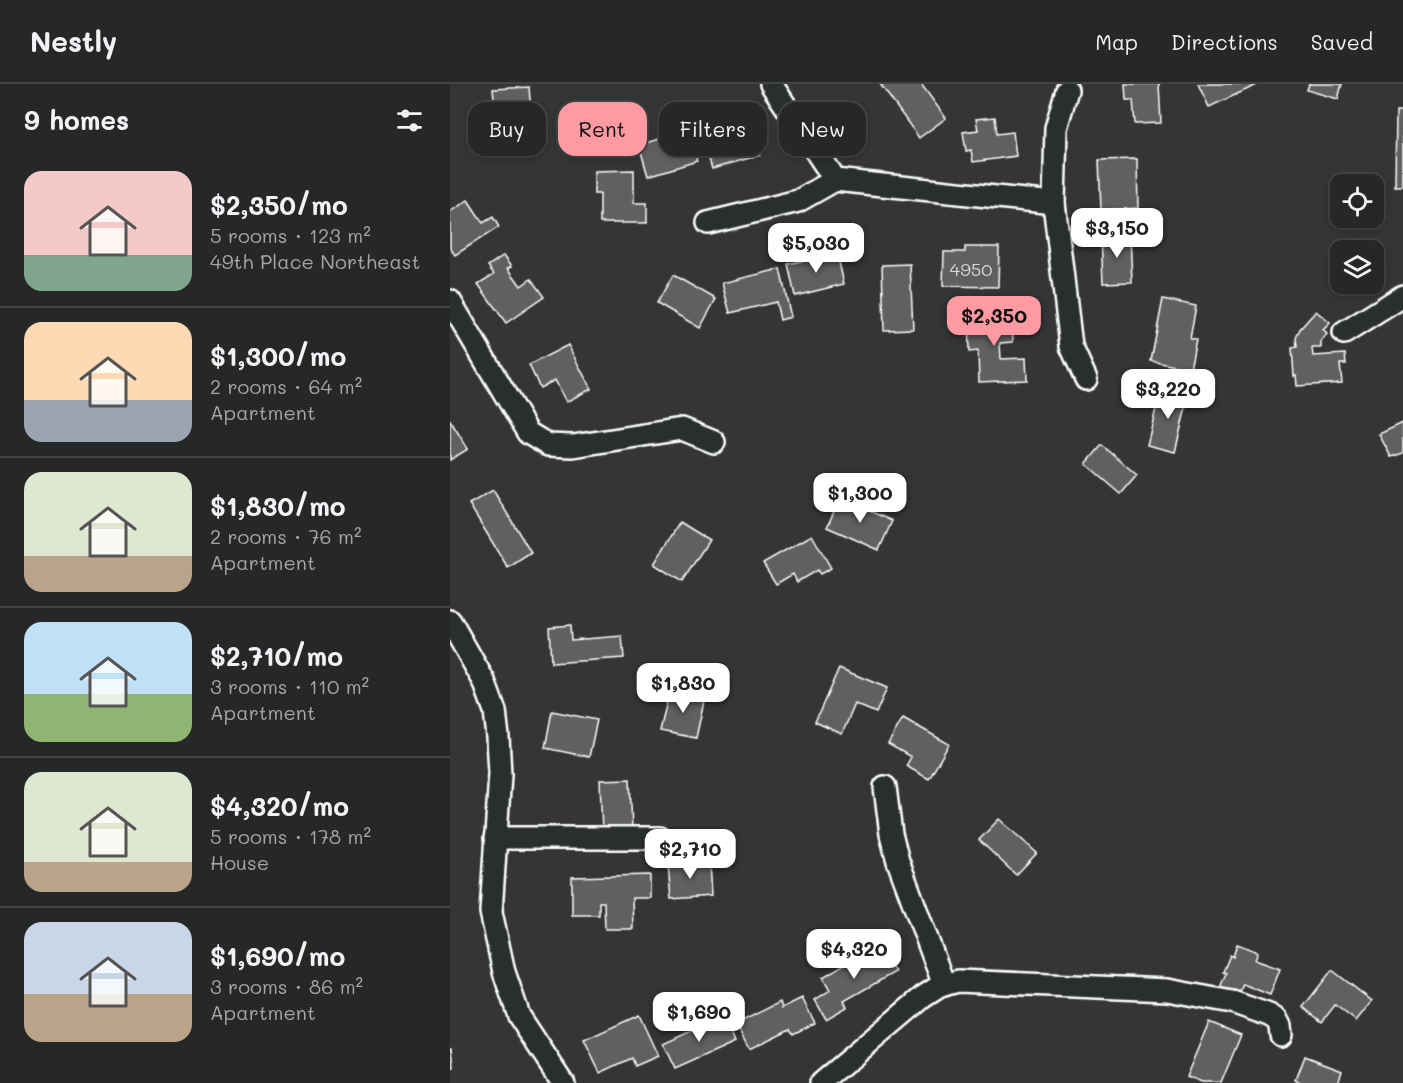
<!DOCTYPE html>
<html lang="en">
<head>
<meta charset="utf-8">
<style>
  body { margin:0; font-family:Mali,sans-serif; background:#2e3030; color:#f1f3f6; height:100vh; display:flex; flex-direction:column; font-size:22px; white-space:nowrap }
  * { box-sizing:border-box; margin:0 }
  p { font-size:20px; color:#a4a6a8 }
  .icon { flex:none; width:33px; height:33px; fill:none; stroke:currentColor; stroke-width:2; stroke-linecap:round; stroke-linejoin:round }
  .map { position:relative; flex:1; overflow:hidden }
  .side { display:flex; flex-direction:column; background:#262828; width:450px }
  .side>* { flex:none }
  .top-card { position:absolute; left:18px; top:18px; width:570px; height:54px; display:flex; gap:12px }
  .buttons { position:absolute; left:880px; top:90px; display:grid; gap:12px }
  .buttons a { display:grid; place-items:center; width:54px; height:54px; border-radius:12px; background:#262828; box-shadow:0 3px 9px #0003,0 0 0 2px #424445; font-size:30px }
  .price { position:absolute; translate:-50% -51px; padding:0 14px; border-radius:12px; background:#fff; color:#222; font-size:20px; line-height:39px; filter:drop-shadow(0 2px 3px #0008) }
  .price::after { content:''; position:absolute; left:50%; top:36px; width:18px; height:14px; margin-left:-9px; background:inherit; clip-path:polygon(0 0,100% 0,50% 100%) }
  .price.active { background:#ff9aa2; color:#111 }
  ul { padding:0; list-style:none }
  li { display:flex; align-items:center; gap:18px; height:150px; padding:0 24px }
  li+li { border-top:2px solid #424445 }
  li span { display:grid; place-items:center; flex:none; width:168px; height:120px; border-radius:18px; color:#555 }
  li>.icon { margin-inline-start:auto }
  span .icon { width:72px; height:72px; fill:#fffc; stroke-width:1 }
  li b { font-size:26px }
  h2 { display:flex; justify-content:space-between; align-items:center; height:72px; padding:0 24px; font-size:26px }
  .tag { padding:0 21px; border-radius:18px; background:#262828; box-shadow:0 3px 9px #0003,0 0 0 2px #424445; font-size:21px; line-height:54px }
  .tag.active { background:#ff9aa2; color:#111 }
  header { display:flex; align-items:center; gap:36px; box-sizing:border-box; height:84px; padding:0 30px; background:#262828; border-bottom:2px solid #424445 }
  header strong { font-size:28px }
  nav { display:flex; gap:33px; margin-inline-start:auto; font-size:21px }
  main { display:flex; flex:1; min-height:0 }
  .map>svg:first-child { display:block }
  .building { fill:#5f6162; stroke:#fff; stroke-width:1.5 }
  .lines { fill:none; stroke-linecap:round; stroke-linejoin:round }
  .minor-casing { stroke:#fff; stroke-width:26 }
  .minor { stroke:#2a2d2e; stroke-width:21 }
  .labels { text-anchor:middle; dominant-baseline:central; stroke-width:4.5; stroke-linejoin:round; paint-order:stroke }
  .number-label { font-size:18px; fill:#d7d8d8 }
</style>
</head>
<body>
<header>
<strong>Nestly</strong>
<nav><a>Map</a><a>Directions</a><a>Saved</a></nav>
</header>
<main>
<section class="side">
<h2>9 homes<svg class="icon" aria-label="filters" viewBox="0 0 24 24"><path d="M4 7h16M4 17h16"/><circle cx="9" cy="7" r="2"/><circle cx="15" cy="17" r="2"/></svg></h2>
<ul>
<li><span style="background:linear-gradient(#f6c9c9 70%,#7fa58c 0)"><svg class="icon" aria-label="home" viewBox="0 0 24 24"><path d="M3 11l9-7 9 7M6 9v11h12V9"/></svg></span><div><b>$2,350/mo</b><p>5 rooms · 123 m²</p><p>49th Place Northeast</p></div></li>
<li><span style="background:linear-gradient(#ffd9b3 65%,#9aa5b1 0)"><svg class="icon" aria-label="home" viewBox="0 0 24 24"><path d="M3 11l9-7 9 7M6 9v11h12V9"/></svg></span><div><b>$1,300/mo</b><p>2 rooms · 64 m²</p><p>Apartment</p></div></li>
<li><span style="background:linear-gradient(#dfe7d0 70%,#b9a48a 0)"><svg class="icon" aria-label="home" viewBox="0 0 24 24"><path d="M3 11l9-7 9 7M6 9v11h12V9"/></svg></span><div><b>$1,830/mo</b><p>2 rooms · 76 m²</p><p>Apartment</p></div></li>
<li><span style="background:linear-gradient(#bfe0f5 60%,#8fb573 0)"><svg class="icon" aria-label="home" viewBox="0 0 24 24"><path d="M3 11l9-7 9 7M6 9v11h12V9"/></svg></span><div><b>$2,710/mo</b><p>3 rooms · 110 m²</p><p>Apartment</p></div></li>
<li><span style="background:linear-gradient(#dfe7d0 75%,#b9a48a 0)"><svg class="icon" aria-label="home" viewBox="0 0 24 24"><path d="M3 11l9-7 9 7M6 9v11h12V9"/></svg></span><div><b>$4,320/mo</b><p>5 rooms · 178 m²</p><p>House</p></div></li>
<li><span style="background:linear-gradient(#c9d6e8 60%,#b9a48a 0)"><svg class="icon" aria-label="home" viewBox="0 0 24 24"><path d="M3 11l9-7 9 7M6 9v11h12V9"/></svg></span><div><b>$1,690/mo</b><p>3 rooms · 86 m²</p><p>Apartment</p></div></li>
</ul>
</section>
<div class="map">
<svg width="953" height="999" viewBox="0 0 953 999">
  <rect width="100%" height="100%" fill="#333536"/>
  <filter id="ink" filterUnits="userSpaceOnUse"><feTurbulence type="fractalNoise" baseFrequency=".0167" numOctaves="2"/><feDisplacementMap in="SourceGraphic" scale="12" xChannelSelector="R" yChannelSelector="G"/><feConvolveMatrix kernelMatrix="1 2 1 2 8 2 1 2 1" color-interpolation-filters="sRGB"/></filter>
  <g filter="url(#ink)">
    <g class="building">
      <path d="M430,0H471L496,34L469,54Z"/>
      <path d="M675,0H709L711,39L685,40L683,16H676Z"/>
      <path d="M748,0H807V1L759,23Z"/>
      <path d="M859,0H892L888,15L857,6Z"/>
      <path d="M79,3L84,64L49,67L43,5Z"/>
      <path d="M946,27H953V102H945Z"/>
      <path d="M545,33L547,50L563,48L566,72L523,78L521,66L516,67L513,48L528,46L526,35Z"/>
      <path d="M301,40L310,71L262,85L253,53Z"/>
      <path d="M237,47L247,77L198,92L189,61Z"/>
      <path d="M687,75L688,124L651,126L649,76Z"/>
      <path d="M184,86V119H197V139H150V110H144V87Z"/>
      <path d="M18,116L33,139L43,133L49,143L5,171L0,164V128Z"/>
      <path d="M680,150L682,198L653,199L651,152Z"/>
      <path d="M515,163H549L548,203L493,202L494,168H515Z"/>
      <path d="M387,169L394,200L345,212L338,180Z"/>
      <path d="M54,171L62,182L58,184L71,202L81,195L94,213L56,239L28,200L44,190L38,182Z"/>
      <path d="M460,180L463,245L434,246L432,181Z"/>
      <path d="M330,185L341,233L330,236L326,218L280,229L272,199Z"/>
      <path d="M223,191L266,215L250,244L207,219Z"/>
      <path d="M713,215L746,222L740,254L746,255L740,285L701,277Z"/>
      <path d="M524,223H536V231H562L563,258L550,259L551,275L576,274L577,296L529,298L528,267L519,268L518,234H524Z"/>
      <path d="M866,227L880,239L873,246L877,250L871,258V264H862L863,272L895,270L896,280H890L892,299L847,302L846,291L844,292L842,264L847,263L846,254L850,245Z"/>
      <path d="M118,261L141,305L116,318L105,296L90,304L79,281Z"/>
      <path d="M711,304L739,311L725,368L697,361Z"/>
      <path d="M0,336L18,365L0,376Z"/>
      <path d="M953,339V369L941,373L929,350Z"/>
      <path d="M652,361L687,391L671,410L636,380Z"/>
      <path d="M43,406L81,469L58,484L19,420Z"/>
      <path d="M390,414L442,437L429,466L377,443Z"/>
      <path d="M230,438L259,456L232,498L204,480Z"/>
      <path d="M362,451L381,484L370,490L367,486L347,498L343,490L326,500L313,479Z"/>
      <path d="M120,541L121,556L172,552L174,574L101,579L99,543Z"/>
      <path d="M389,584L437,604L426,629L405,620L392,650L365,638Z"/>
      <path d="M220,605L255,612L246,654L210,647Z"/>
      <path d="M102,627L147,636L139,673L95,664Z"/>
      <path d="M453,634L499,660L479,695L456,682L461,673L438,660Z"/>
      <path d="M180,695L182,747L152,748L150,696Z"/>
      <path d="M549,735L587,769L566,791L529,756Z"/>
      <path d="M259,778L261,812L221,815L218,781Z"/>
      <path d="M200,791V814H182L183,845H155L154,818H149V831H122V793Z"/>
      <path d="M428,860L445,888L394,917L397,923L376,935L365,916L380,906L373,893Z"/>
      <path d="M787,860L808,868L805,876L830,885L820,911L793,900L789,911L770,904L776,889L773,888L780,871L783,873Z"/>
      <path d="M882,886L922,917L906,937L885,921L872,938L853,923Z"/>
      <path d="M352,914L365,939L343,950L340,945L299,965L286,940L330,918L332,924Z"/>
      <path d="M189,931L208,972L185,982L182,974L150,989L134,956Z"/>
      <path d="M274,932L285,958L225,985L213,960Z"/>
      <path d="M759,938L791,951L771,999H751L736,993Z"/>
      <path d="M0,964H2L4,984L0,985Z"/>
      <path d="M855,972L892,986L888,999H852L846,996Z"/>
    </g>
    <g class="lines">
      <defs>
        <g id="minor">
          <path d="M321,0L385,96"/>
          <path d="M617,6L606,44L604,119L621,262L636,295"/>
          <path d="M258,139L348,117L385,96L604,119"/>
          <path d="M0,217L78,349L98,361L123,362L232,345L264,358"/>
          <path d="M894,249L953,212"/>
          <path d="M0,537L34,597L45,627L48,653L50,690L41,828L54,888L69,932L113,999"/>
          <path d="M435,703L441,750L448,777L494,901"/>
          <path d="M45,754H210"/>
          <path d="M371,999L473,913L490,902L508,897L717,906L782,918L819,931L827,936L830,942L831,951"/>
        </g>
      </defs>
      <use href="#minor" class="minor-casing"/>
      <use href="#minor" class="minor"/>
    </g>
  </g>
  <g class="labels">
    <g class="number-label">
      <text x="521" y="185">4950</text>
    </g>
  </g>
</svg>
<div class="buttons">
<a><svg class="icon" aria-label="locate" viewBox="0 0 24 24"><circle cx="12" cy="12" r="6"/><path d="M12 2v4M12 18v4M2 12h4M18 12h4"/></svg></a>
<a><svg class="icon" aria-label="layers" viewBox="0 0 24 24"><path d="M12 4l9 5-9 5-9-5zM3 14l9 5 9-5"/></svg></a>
</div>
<b class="price" style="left:667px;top:175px">$3,150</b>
<b class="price" style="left:366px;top:190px">$5,030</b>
<b class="price active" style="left:544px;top:263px">$2,350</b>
<b class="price" style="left:718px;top:336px">$3,220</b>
<b class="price" style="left:410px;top:440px">$1,300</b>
<b class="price" style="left:233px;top:630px">$1,830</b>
<b class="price" style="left:240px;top:796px">$2,710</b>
<b class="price" style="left:404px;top:896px">$4,320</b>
<b class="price" style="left:249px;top:959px">$1,690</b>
<div class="top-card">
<a class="tag">Buy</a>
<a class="tag active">Rent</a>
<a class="tag">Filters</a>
<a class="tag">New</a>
</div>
</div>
</main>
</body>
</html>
